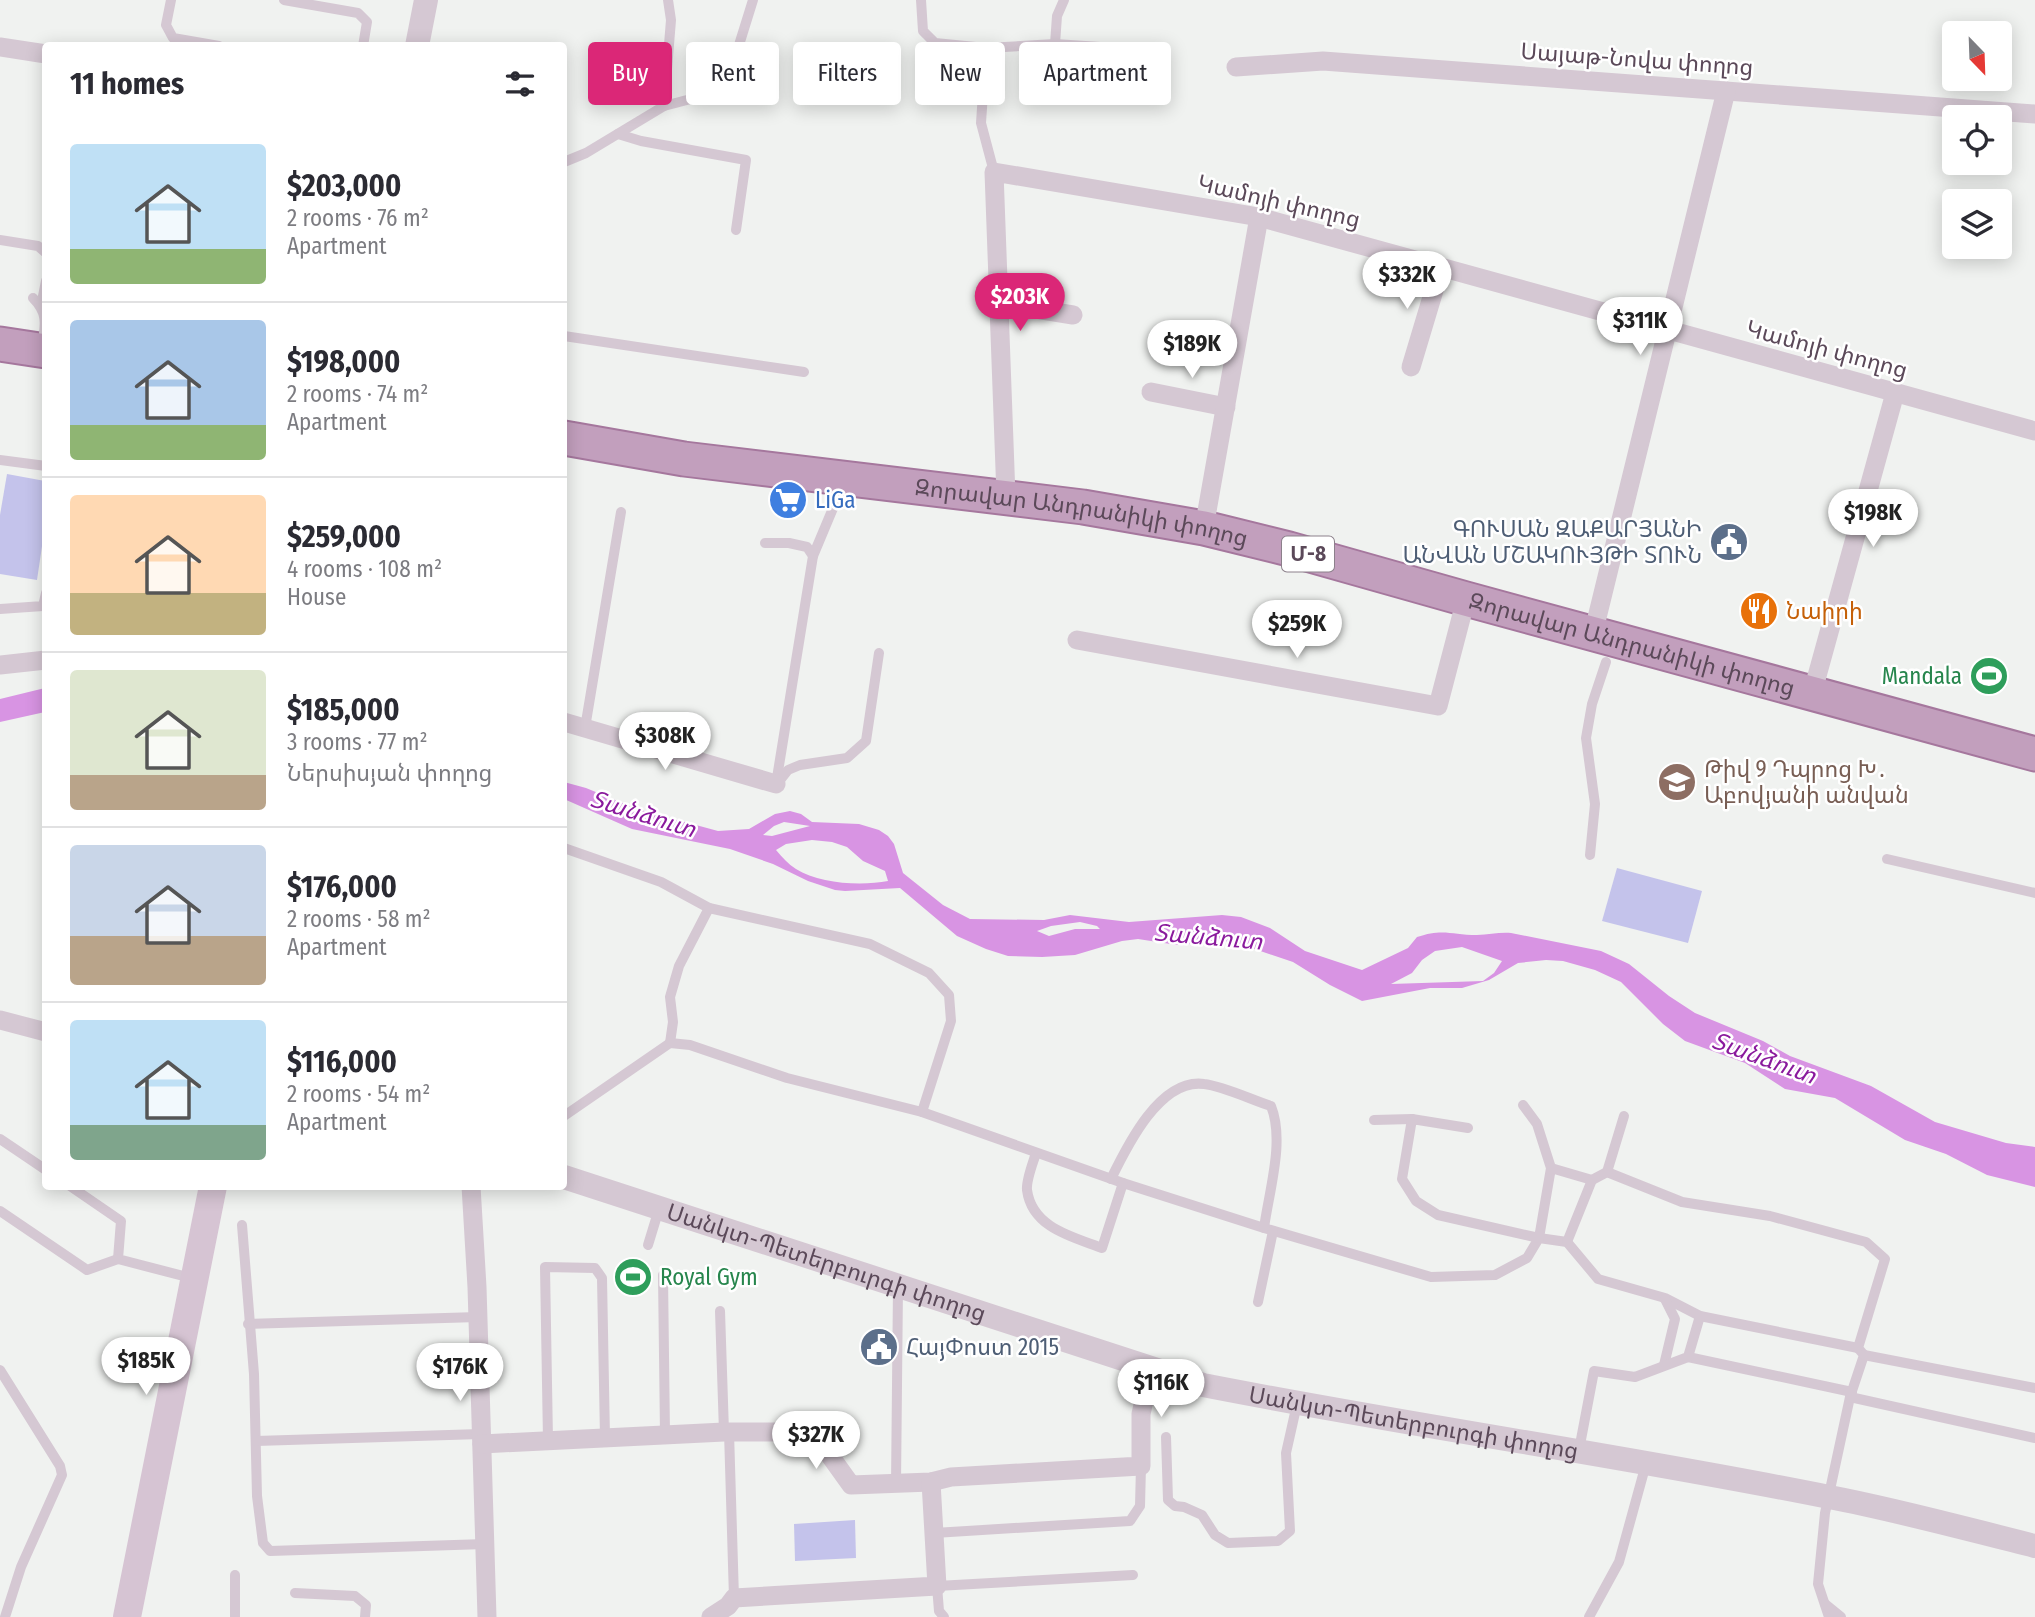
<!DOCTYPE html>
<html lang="en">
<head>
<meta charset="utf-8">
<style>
  body { margin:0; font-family:"Fira Sans Condensed","Noto Sans Armenian",sans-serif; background:#f7f7f7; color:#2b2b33; height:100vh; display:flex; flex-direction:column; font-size:26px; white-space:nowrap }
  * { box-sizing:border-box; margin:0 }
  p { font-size:23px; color:#7c7c81 }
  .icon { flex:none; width:38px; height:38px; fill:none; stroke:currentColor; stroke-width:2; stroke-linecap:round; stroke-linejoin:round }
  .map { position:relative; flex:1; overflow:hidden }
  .panel { position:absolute; left:42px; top:42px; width:525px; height:1148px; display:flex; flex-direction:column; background:#fff; border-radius:7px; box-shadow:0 4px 18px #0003 }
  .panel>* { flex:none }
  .guide { position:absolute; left:588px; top:42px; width:665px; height:63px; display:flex; gap:14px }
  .needle { width:46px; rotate:157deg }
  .controls { position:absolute; left:1942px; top:21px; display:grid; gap:14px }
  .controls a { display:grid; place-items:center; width:70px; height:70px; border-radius:7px; background:#fff; box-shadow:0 4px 18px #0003; font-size:35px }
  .price { position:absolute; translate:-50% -60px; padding:0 16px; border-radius:24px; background:#fff; color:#222; font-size:23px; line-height:46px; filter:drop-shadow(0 2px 4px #0008) }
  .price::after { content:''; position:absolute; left:50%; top:42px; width:21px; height:16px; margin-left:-10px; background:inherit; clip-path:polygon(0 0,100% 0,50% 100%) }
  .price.selected { background:#db2777; color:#fff }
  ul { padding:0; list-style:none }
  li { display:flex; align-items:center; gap:21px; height:175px; padding:0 28px }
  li+li { border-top:2px solid #e1e1e2 }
  li span { display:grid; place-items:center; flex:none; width:196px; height:140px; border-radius:7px; color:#555 }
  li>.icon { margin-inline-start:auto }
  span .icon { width:84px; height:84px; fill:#fffc; stroke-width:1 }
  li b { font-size:30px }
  h2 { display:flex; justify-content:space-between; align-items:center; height:84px; padding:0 28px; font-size:30px }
  .pill { padding:0 24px; border-radius:7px; background:#fff; box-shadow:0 4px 18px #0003; font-size:24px; line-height:63px }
  .pill.selected { background:#db2777; color:#fff }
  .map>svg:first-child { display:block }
  .green { fill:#c4c3eb }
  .water { fill:#d894e3; fill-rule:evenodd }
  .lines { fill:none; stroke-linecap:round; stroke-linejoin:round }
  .trunk-casing { stroke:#a5779d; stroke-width:37 }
  .service { stroke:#d5c8d3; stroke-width:10 }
  .minor { stroke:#d5c8d3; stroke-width:19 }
  .tertiary { stroke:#d5c8d3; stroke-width:24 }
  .secondary { stroke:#d6c4d3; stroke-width:28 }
  .trunk { stroke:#c29fbd; stroke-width:33 }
  .labels { text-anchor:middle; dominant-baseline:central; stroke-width:5; stroke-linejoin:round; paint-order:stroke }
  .shield { fill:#fff; stroke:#8c808b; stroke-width:2 }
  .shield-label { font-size:21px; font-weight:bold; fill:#5b4959 }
  .street-label { font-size:23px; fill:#5b4959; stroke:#fff }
  .shop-label { font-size:23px; fill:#366cbe; stroke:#fff; text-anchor:start }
  .service-label { font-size:23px; fill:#4e5e75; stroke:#fff; text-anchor:end }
  .food-label { font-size:23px; fill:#c56008; stroke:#fff; text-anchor:start }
  .leisure-label { font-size:23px; fill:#27864d; stroke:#fff; text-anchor:end }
  .education-label { font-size:23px; fill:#785e54; stroke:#fff; text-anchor:start }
  .water-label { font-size:24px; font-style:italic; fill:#8a1a9d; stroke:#fff }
</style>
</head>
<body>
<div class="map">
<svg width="2035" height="1617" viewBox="0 0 2035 1617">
  <rect width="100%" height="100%" fill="#f0f2f0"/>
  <g class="green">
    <path d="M7,474L45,481V526L37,580L0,574V515Z"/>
    <path d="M1617,868L1702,891L1688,943L1602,921Z"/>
    <path d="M855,1520L856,1558L795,1561L794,1524Z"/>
  </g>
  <g class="water">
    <path d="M45,688V712L0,722V699Z"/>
    <path d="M564,782L586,788L637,809L718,831L749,829L775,814L790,811L801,814L812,822L859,824L879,830L888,836L894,844L903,873L943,905L970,919L1044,920L1070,915L1129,922L1222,915L1241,917L1270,928L1305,951L1362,970L1408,948L1417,937C1443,928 1452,935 1477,935C1489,935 1499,932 1511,933L1601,951L1629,964L1669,996L1695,1013L1763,1041L1790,1056L1871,1086L1935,1122L2006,1143L2035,1147V1187L1987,1175L1946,1154L1905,1140L1835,1098L1785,1089L1745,1063L1685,1041L1663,1024L1621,982L1595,970L1563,961L1546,960L1518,963L1489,980L1462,988H1430L1362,1001L1330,985L1293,962L1231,941L1177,945L1138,939L1122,941L1075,955L1042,957L1008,956L986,949L957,936L900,888L845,891L835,890L808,881L773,864L730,849L632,829L564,799ZM784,822L810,826L772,836L763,835L774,826ZM812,840L832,842L847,847L863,861L885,871L888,881C862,886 819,884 796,869C788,864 782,857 776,850L786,844ZM1080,922L1097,926L1100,929H1075L1049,936L1037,931L1051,926ZM1462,947L1502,961L1494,973L1483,981L1391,984L1412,973L1422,960L1435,951Z"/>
  </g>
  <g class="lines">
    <defs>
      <g id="trunk">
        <path d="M0,344L46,351"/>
        <path id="s2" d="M564,438L684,459L1083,507L1204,528L1289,549L1466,599L2035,754"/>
      </g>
    </defs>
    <use href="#trunk" class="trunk-casing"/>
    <g class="service">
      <path d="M171,0L166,25L173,38L219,46"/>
      <path d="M284,0L358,13L367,22L363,46"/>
      <path d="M921,0L923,31L935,43L986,48L981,123L994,172"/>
      <path d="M1055,44L1057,16L1064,0"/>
      <path d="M986,48L1055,44L1131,49"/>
      <path d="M664,106L725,90L753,0"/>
      <path d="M618,134L641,141L746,160L736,230"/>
      <path d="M564,162L586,153L664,106L671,20L668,0"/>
      <path d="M0,240L38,246L46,253"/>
      <path d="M33,298C49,314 45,326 42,347"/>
      <path d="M41,306L46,281"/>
      <path d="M564,336L804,372"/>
      <path d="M0,460L46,466"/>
      <path d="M765,543H789L807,547L813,556L776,784"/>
      <path d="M813,556L844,482"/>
      <path d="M0,609L43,606L46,593"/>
      <path d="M585,728L621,512"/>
      <path d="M777,784L788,770L800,765L847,758L866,741L879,653"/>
      <path d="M564,848L661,882L709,908L870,944L929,973L949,995L951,1021L922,1112"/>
      <path d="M1590,855L1595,804L1586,738L1592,704L1606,662"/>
      <path d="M1887,859L2035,893"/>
      <path d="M670,1043L673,1022L670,997L679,966L709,908"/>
      <path d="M564,1116L670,1043L690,1045L787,1078L922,1112L1123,1183L1264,1228L1431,1277L1495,1275L1527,1258L1539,1238L1567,1242L1598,1279L1665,1298L1700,1316L1858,1348"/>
      <path d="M1374,1120L1412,1119"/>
      <path d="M1468,1128L1412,1119L1402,1179L1416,1201L1438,1215L1539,1238L1551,1168L1537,1124L1523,1105"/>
      <path d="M0,1139L46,1170"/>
      <path d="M1036,1153C1033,1163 1026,1180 1027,1190C1032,1228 1073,1237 1102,1248L1123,1183"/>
      <path d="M1551,1168L1592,1180"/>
      <path d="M1607,1172L1682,1202L1770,1216L1866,1242L1885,1259L1858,1348L1864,1355L1850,1397L1825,1513L1818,1584L1829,1617"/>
      <path d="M1111,1179C1127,1146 1160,1078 1204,1084C1223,1086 1252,1100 1271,1106C1285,1141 1269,1191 1264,1228"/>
      <path d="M70,1186L121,1221L118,1259L191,1278"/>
      <path d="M0,1211L87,1270L118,1259"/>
      <path d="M242,1225L254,1374L257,1496L263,1543L270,1551L485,1544"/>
      <path d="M1567,1242L1592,1180L1607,1172L1624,1116"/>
      <path d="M648,1245L659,1209"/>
      <path d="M663,1275L665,1435"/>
      <path d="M1258,1302L1273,1231"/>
      <path d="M720,1311L724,1432"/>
      <path d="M248,1324L478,1317"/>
      <path d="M1864,1355L2035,1388"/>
      <path d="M1688,1357L1852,1392"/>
      <path d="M1664,1365L1675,1319L1665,1299"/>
      <path d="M0,1370L60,1466L62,1475L21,1567L5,1617"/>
      <path d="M1850,1397L2035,1438"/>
      <path d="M729,1432L734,1598"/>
      <path d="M1166,1437L1168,1500L1175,1506L1184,1507L1202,1515L1215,1535L1228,1543L1278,1541L1290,1531L1286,1453L1297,1404"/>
      <path d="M548,1440L545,1267L595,1268L602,1278L605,1438"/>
      <path d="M256,1441L481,1434"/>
      <path d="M1579,1450L1594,1371L1635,1377L1688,1357L1700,1316"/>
      <path d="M896,1484L898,1286"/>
      <path d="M934,1533L1130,1521L1140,1506L1141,1466"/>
      <path d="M235,1575V1617"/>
      <path d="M295,1593L355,1596L366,1605L365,1617"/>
      <path d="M1825,1604L1841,1617"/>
      <path d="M944,1617L939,1611L937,1586L1133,1575"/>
      <path d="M1589,1617L1619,1562L1646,1464"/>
    </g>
    <g class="minor">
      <path d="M0,47L46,54"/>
      <path d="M1236,67L1323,61L2035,114"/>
      <path d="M999,303L1073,315"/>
      <path d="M1411,367L1441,267"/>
      <path d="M1151,392L1226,407"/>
      <path d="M1006,496L994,172L1259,217L2035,431"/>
      <path d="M1204,528L1259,217"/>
      <path d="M1593,634L1726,91"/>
      <path d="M1077,640L1438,706L1466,599"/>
      <path d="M0,665L46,660"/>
      <path d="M1812,694L1895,393"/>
      <path d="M564,722L776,784"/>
      <path d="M0,1020L46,1032"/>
      <path d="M471,1186L477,1287L487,1617"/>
      <path d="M482,1444L724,1432H813L851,1485L931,1482L951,1477L1141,1466V1414L1151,1369"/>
      <path d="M711,1617L728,1606L734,1598L937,1586L931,1482"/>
    </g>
    <g class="tertiary">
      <path d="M417,46L426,0"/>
      <path id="s1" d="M564,1177L1203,1385C1411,1426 1621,1455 1829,1497C1898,1510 1966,1529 2035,1546"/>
    </g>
    <path class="secondary" d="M127,1617L213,1186"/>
    <use href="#trunk" class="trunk"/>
  </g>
  <defs>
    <symbol id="supermarket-disc" viewBox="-11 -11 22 22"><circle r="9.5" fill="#3f7fe0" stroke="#fff"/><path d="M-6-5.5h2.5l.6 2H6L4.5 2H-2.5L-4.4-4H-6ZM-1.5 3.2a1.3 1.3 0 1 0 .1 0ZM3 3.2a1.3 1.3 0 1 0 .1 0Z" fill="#fff"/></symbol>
    <symbol id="civic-disc" viewBox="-11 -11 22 22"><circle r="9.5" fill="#5c6f8a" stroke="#fff"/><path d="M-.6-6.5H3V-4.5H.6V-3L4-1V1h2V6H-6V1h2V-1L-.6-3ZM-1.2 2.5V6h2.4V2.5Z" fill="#fff"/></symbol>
    <symbol id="restaurant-disc" viewBox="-11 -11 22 22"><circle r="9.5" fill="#e8710a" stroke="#fff"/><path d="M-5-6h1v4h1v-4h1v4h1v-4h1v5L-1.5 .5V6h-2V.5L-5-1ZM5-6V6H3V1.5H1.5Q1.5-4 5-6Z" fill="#fff"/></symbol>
    <symbol id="stadium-disc" viewBox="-11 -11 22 22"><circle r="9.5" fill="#2e9e5b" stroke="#fff"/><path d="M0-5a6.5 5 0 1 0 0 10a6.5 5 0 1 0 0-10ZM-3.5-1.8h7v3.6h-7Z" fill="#fff"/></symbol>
    <symbol id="school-disc" viewBox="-11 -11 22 22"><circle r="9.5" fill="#8d6e63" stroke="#fff"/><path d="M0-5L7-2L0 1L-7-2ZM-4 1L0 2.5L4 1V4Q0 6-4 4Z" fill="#fff"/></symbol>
  </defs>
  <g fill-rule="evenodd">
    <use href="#supermarket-disc" x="766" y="478" width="44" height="44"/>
    <use href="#civic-disc" x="1707" y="520" width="44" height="44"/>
    <use href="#restaurant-disc" x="1737" y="589" width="44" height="44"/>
    <use href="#stadium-disc" x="1967" y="654" width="44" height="44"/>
    <use href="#school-disc" x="1655" y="760" width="44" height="44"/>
    <use href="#stadium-disc" x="611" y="1255" width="44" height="44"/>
    <use href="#civic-disc" x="857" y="1325" width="44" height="44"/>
  </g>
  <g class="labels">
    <rect class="shield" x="1282" y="536.5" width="52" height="35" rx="5"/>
    <g class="shield-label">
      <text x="1308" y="554">Մ-8</text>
    </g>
    <g class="street-label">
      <text transform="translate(1637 59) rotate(4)">Սայաթ-Նովա փողոց</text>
      <text transform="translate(1279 201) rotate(13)">Կամոյի փողոց</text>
      <text transform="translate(1827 349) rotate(15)">Կամոյի փողոց</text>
      <text stroke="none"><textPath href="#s2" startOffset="523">Զորավար Անդրանիկի փողոց</textPath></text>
      <text stroke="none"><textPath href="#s2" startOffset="1090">Զորավար Անդրանիկի փողոց</textPath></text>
      <text stroke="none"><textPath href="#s1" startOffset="276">Սանկտ-Պետերբուրգի փողոց</textPath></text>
      <text stroke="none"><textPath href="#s1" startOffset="886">Սանկտ-Պետերբուրգի փողոց</textPath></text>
    </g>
    <g class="shop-label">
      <text x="815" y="500">LiGa</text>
    </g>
    <g class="service-label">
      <text x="1702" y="529">ԳՈՒՍԱՆ ԶԱՔԱՐՅԱՆԻ<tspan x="1702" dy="26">ԱՆՎԱՆ ՄՇԱԿՈՒՅԹԻ ՏՈՒՆ</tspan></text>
      <text x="906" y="1347" text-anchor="start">ՀայՓոստ 2015</text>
    </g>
    <g class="food-label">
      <text x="1786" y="611">Նաիրի</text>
    </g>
    <g class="leisure-label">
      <text x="1962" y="676">Mandala</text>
      <text x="660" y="1277" text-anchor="start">Royal Gym</text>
    </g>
    <g class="education-label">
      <text x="1704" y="769">Թիվ 9 Դպրոց Խ․<tspan x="1704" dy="26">Աբովյանի անվան</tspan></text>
    </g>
    <g class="water-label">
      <text transform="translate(643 814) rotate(17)">Տանձուտ</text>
      <text transform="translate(1208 937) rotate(5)">Տանձուտ</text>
      <text transform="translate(1764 1058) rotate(20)">Տանձուտ</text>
    </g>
  </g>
</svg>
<div class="controls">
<a><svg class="needle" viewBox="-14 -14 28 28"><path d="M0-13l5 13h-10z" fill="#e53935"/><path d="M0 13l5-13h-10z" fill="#7c7c81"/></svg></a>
<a><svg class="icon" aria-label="locate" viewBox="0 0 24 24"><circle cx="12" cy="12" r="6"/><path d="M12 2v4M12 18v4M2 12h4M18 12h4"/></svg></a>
<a><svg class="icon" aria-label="layers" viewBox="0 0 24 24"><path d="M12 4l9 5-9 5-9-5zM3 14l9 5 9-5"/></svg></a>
</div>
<b class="price" style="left:1407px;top:311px">$332K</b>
<b class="price selected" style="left:1020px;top:333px">$203K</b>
<b class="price" style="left:1640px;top:357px">$311K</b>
<b class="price" style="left:1192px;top:380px">$189K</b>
<b class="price" style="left:1873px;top:549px">$198K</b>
<b class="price" style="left:1297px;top:660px">$259K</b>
<b class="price" style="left:665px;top:772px">$308K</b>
<b class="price" style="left:146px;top:1397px">$185K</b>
<b class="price" style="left:460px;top:1403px">$176K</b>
<b class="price" style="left:1161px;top:1419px">$116K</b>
<b class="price" style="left:816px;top:1471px">$327K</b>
<div class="guide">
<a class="pill selected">Buy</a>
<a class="pill">Rent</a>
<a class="pill">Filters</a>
<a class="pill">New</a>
<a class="pill">Apartment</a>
</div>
<section class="panel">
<h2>11 homes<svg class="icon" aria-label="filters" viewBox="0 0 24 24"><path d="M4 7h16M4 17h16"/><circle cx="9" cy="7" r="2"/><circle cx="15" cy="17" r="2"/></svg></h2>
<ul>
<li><span style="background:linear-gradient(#bfe0f5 75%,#8fb573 0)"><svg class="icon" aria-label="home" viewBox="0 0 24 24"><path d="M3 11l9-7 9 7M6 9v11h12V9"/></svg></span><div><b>$203,000</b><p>2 rooms · 76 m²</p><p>Apartment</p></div></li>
<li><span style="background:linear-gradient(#a9c7e8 75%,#8fb573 0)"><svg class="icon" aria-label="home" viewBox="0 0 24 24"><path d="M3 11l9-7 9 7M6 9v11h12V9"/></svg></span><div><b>$198,000</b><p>2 rooms · 74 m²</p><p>Apartment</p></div></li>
<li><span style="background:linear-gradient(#ffd9b3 70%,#c2b280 0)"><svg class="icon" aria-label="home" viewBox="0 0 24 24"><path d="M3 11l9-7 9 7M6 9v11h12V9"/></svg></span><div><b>$259,000</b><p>4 rooms · 108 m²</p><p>House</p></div></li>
<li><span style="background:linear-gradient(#dfe7d0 75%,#b9a48a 0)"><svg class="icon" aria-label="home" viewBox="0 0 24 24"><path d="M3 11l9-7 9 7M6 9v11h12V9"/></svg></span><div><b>$185,000</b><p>3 rooms · 77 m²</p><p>Ներսիսյան փողոց</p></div></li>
<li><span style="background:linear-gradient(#c9d6e8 65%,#b9a48a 0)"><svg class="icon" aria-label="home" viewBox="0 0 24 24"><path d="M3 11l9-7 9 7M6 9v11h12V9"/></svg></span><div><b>$176,000</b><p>2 rooms · 58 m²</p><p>Apartment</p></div></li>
<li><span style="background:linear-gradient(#bfe0f5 75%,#7fa58c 0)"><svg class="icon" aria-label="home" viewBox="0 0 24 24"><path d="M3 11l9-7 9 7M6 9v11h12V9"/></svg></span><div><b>$116,000</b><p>2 rooms · 54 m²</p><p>Apartment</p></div></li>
</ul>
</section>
</div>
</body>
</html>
